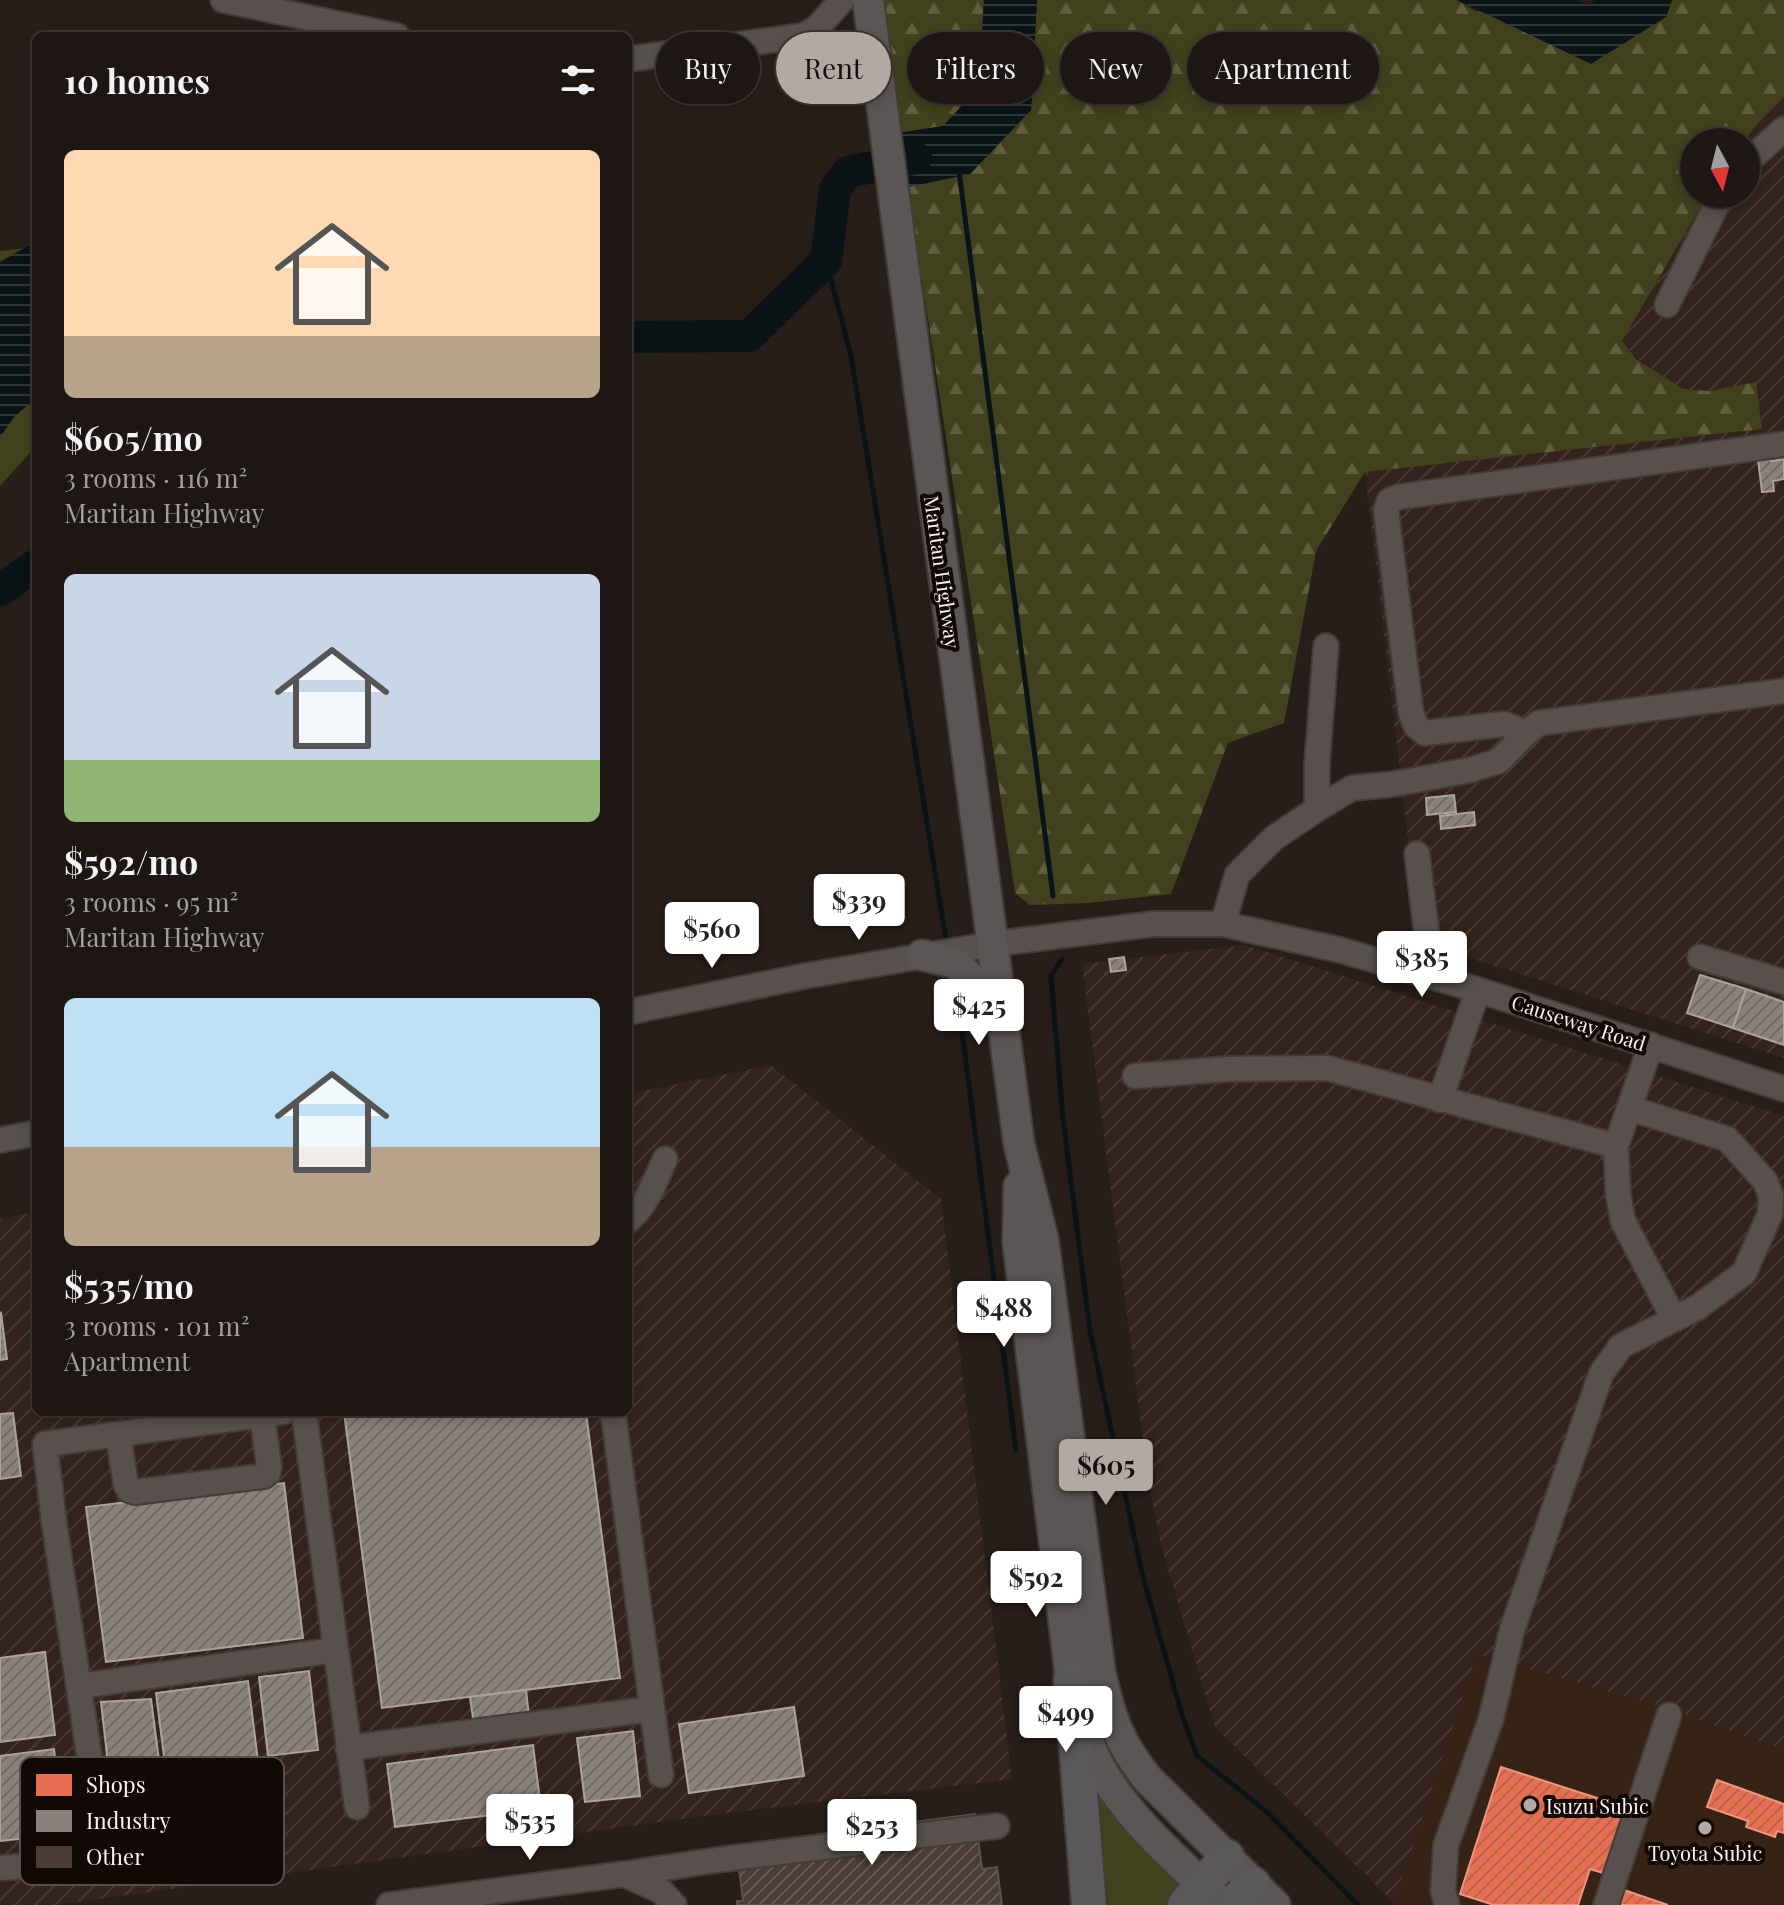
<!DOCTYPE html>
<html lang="en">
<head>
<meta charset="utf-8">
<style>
  body { margin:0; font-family:"Playfair Display",serif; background:#251f1c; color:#f1f3f6; height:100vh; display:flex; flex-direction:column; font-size:30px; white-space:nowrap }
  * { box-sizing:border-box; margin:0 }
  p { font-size:26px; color:#a09fa0 }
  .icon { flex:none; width:44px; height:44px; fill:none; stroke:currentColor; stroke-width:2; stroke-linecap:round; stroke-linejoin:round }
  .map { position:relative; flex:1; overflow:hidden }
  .sheet { position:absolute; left:32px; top:32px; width:600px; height:1384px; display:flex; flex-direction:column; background:#1d1613; border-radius:12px; box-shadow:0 4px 12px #0003,0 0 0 2px #3b3533 }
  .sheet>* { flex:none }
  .top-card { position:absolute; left:656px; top:32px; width:760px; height:72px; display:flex; gap:16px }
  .needle { width:52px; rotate:173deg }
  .buttons { position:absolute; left:1680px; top:128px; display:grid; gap:16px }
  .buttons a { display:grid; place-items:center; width:80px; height:80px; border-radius:50%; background:#1d1613; box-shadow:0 4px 12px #0003,0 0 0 2px #3b3533; font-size:40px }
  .price { position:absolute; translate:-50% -68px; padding:0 18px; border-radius:8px; background:#fff; color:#222; font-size:26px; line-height:52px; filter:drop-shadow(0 2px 4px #0008) }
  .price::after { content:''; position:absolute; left:50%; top:48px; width:24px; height:18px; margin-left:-12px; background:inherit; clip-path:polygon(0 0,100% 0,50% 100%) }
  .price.selected { background:#b3a8a2; color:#111 }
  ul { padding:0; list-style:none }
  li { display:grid; align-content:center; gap:16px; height:424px; padding:0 32px }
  li span { display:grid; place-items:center; height:248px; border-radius:12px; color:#555 }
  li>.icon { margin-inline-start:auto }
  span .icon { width:144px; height:144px; fill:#fffc; stroke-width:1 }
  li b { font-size:34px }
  h2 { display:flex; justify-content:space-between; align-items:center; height:96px; padding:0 32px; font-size:34px }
  .chip { padding:0 28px; border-radius:36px; background:#1d1613; box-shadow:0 4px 12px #0003,0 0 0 2px #3b3533; font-size:28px; line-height:72px }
  .chip.selected { background:#b3a8a2; color:#111 }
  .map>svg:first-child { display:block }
  .built { fill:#372216 }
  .industrial { fill:url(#industrial-furrows) }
  .green { fill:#41411d }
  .forest { fill:url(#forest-firs) }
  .water { fill:url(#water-rules) }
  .shops { fill:url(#shops-hatch); stroke:#ee967f; stroke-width:2 }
  .industry { fill:url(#industry-hatch); stroke:#ada39d; stroke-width:2 }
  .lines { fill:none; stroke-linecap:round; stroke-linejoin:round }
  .stream { stroke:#0a1417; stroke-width:5 }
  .river { stroke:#0a1417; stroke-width:32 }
  .building { fill:url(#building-hatch); stroke:#5a514e; stroke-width:2 }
  .minor-casing { stroke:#423b37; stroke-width:28 }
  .major-casing { stroke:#423b37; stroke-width:34 }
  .highway-casing { stroke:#423b37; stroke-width:38 }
  .minor { stroke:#57504c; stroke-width:24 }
  .major { stroke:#5a5656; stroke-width:30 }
  .highway { stroke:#5b585a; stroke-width:34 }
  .poi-dot { fill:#b3a8a2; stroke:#100905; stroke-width:3 }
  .labels { text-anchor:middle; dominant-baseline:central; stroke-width:8; stroke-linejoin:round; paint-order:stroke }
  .street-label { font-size:20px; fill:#fef2eb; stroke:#100905 }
  .poi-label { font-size:20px; fill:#fef2eb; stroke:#100905; text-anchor:start }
  .key { fill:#100905; stroke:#574f4a; stroke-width:2 }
  .key-label { font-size:22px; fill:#fef2eb }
</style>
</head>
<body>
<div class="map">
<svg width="1784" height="1905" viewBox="0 0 1784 1905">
  <defs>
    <pattern id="industrial-furrows" width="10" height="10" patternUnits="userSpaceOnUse" patternTransform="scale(2)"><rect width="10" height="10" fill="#33231c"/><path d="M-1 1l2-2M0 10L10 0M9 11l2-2" fill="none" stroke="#473932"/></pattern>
    <pattern id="forest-firs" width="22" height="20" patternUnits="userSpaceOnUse" patternTransform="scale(2)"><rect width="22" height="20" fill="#41411d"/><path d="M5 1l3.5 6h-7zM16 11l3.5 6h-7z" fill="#5e5d3e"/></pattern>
    <pattern id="water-rules" width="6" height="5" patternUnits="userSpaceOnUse" patternTransform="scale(2)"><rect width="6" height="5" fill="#0a1417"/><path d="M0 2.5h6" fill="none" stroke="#2f3739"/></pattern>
    <pattern id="shops-hatch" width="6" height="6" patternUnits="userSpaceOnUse" patternTransform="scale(2)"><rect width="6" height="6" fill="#e76f51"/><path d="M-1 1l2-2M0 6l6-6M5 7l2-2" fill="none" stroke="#b8644e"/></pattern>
    <pattern id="industry-hatch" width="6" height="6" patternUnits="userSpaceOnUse" patternTransform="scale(2)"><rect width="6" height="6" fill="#8a817c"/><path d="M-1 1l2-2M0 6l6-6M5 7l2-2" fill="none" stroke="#716b66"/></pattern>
    <pattern id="building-hatch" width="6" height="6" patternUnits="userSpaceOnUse" patternTransform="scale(2)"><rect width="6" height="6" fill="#4b3b36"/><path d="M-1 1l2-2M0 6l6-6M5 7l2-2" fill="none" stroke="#665853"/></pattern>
  </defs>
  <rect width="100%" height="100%" fill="#271e19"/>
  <path class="built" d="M1477,1654L1666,1708L1784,1750V1905H1396L1394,1903Z"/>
  <g class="industrial">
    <path d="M1784,97V1058L1420,942L1365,472L1762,429L1756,382L1709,391L1682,389L1636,358L1622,341L1708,194H1746V142H1743L1770,108Z"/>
    <path d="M1245,945L1784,1116V1750L1666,1708L1477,1654L1394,1903L1215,1727L1162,1549L1148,1479L1082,964Z"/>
    <path d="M771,1065L941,1199L1012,1779L696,1817L55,1905H0V1219L36,1212V1412H628V1094Z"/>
  </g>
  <g class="green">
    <path d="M36,247V446L0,486V251Z"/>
    <path d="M1088,1772L1184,1885L1169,1905H1096Z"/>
  </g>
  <g class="forest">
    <path d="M882,0H984L979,88L943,126L899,133Z"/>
    <path d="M1037,0H1457L1475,11L1666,17L1672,0H1784V97L1770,108L1743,142H1694V194H1708L1622,341L1636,359L1683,389L1709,391L1756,382L1762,429L1365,472L1316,551L1284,723L1228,743L1171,894L1088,903L1030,905L1015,893L908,187L970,174L1031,110Z"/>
  </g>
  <g class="water">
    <path d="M984,0H1037L1031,110L970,174L908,187L899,133L943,126L979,88Z"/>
    <path d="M1457,0H1577L1587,5L1595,0H1672L1666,17L1591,64Z"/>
    <path d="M36,241V398L15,416L0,437V262Z"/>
  </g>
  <g class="shops">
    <path d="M1501,1767L1625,1807L1603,1873L1590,1869L1578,1905H1494L1460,1894Z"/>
    <path d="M1717,1780L1784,1804V1833L1777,1831L1775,1837L1746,1827L1748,1821L1707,1807Z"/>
    <path d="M1618,1888L1668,1905H1612Z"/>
  </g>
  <g class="industry">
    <path d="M1771,458V461L1784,459V479L1773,481L1774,491L1762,492L1758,459Z"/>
    <path d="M1454,795L1456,812L1427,815L1426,798Z"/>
    <path d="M1474,812L1475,825L1441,829L1440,816Z"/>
    <path d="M1124,957L1126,970L1111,972L1109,959Z"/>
    <path d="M1700,975L1746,989L1733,1028L1687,1013Z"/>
    <path d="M1746,989L1784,1002V1045L1733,1028Z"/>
    <path d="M1,1313L7,1359L0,1360V1314Z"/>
    <path d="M344,1412H586L620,1678L382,1708Z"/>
    <path d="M13,1413L21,1476L0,1479V1414Z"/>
    <path d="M284,1483L303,1638L106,1662L86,1507Z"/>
    <path d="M45,1652L55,1735L0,1742V1658Z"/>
    <path d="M309,1671L318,1750L268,1756L259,1677Z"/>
    <path d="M248,1681L264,1809L172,1820L156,1693Z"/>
    <path d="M526,1690L531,1733L476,1740L470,1697Z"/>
    <path d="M151,1699L170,1845L118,1853L101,1702Z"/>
    <path d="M794,1707L804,1776L689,1793L679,1724Z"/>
    <path d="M633,1731L640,1796L585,1802L577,1738Z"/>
    <path d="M533,1745L541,1809L395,1827L387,1764Z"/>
    <path d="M54,1749L64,1834L0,1841V1756Z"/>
  </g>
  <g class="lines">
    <g class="stream">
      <path d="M959,171L1053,896"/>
      <path d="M826,261L851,356L947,946"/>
      <path d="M1062,959L1051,976L1063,1119L1090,1331L1142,1573L1182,1715L1197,1756L1266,1811L1358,1905"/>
      <path d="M952,975L963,1039L1016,1450"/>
    </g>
    <g class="river">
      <path d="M628,337L749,336L826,261L835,189L848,172L916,158"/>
      <path d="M0,590L36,565"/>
    </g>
  </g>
  <path class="building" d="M975,1814L982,1869L997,1867L1002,1905H737V1901H743L736,1845Z"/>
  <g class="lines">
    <defs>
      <g id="minor">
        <path d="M223,0L397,36"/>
        <path d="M803,36L817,28L842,0"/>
        <path d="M628,59L803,36C841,42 855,58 880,85"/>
        <path d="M1746,163L1784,129"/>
        <path d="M1667,305L1722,194"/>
        <path d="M1526,733L1504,724L1425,733L1416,726L1411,713L1386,510L1389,501L1398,497L1784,444"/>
        <path d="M1317,809V765L1326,646"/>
        <path d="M1417,854L1432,977"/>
        <path d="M1223,924L1237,875L1274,838L1317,809L1352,788L1394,784L1470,770L1499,761L1526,733L1539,723L1784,691"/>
        <path d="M1700,957L1784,982"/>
        <path d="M628,1012L805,976L993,944L1153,924H1223L1340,950L1478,990L1784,1089"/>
        <path d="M1651,1045L1616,1146L1618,1194L1623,1221L1674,1319"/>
        <path d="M1135,1076L1227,1069L1327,1068L1616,1146"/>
        <path d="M1440,1100L1478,990"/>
        <path d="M0,1140L36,1133"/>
        <path d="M628,1221C647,1204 655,1182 665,1159"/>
        <path d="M304,1412L357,1807"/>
        <path d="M613,1412L661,1775"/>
        <path d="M118,1435L126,1485L129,1490L135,1492L264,1476L268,1473L269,1466L262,1415"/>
        <path d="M80,1686L335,1650"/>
        <path d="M348,1748L652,1709"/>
        <path d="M0,1868L91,1861L99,1857L103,1848L54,1522L45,1444L283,1412"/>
        <path d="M624,1874L724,1859L997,1826"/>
        <path d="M389,1905L624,1874L661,1891L674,1905"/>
        <path d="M1447,1905L1443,1890L1446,1845L1491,1719L1512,1630L1601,1374L1621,1346L1698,1307L1744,1273L1770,1214L1771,1196L1765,1181L1727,1139L1629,1108"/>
        <path d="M1606,1905L1669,1715"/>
      </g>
      <g id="major">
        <path d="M868,0L1019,1144L1043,1239L1100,1672C1110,1717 1118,1741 1147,1778L1275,1905"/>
        <path d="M922,955L955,963L1001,1007"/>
        <path d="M1019,1186L1018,1242L1071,1680C1079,1708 1086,1743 1100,1768C1130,1822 1180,1862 1223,1905"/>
      </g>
      <g id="highway">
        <path d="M1071,1680L1089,1905"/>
        <path d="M1185,1905L1227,1857"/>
        <path d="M1232,1905L1253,1884"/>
      </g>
    </defs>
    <use href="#minor" class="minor-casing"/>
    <use href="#major" class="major-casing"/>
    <use href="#highway" class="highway-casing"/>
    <use href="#minor" class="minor"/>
    <use href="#major" class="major"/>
    <use href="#highway" class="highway"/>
  </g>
  <g class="poi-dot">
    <circle cx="1530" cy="1805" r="8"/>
    <circle cx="1705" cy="1828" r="8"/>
  </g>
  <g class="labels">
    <g class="street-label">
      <text transform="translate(943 572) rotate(82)">Maritan Highway</text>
      <text transform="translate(1579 1022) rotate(18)">Causeway Road</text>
    </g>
    <g class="poi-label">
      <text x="1546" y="1805">Isuzu Subic</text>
      <text x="1705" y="1852" text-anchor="middle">Toyota Subic</text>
    </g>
  </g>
  <rect x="20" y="1757" width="264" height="128" rx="12" class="key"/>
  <rect x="36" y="1774" width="36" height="22" fill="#e76f51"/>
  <rect x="36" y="1810" width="36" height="22" fill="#8a817c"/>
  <rect x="36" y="1846" width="36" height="22" fill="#4b3b36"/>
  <g class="key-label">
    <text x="86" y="1793">Shops</text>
    <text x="86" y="1829">Industry</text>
    <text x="86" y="1865">Other</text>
  </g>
</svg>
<div class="buttons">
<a><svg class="needle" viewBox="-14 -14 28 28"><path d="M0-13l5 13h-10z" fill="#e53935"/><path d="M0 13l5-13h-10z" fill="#a09fa0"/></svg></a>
</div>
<b class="price" style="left:859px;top:942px">$339</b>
<b class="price" style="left:712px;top:970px">$560</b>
<b class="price" style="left:1422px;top:999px">$385</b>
<b class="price" style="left:979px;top:1047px">$425</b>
<b class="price" style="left:1004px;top:1349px">$488</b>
<b class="price selected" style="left:1106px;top:1507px">$605</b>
<b class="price" style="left:1036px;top:1619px">$592</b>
<b class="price" style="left:1066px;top:1754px">$499</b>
<b class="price" style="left:530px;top:1862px">$535</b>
<b class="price" style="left:872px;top:1867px">$253</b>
<div class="top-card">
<a class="chip">Buy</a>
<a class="chip selected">Rent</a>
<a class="chip">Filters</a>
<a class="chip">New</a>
<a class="chip">Apartment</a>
</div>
<section class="sheet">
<h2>10 homes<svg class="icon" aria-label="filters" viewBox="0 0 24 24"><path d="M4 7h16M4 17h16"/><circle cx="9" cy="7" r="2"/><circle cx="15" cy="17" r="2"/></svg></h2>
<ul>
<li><span style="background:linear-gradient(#ffd9b3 75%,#b9a48a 0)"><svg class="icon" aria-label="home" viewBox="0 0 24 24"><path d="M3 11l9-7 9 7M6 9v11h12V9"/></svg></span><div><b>$605/mo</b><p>3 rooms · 116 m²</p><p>Maritan Highway</p></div></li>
<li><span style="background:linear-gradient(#c9d6e8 75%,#8fb573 0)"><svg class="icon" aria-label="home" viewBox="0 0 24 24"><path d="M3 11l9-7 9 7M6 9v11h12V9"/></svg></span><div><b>$592/mo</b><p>3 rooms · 95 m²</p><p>Maritan Highway</p></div></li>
<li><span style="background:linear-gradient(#bfe0f5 60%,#b9a48a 0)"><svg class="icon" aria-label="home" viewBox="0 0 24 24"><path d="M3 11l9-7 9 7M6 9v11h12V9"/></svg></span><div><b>$535/mo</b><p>3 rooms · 101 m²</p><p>Apartment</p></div></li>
</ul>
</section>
</div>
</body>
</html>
